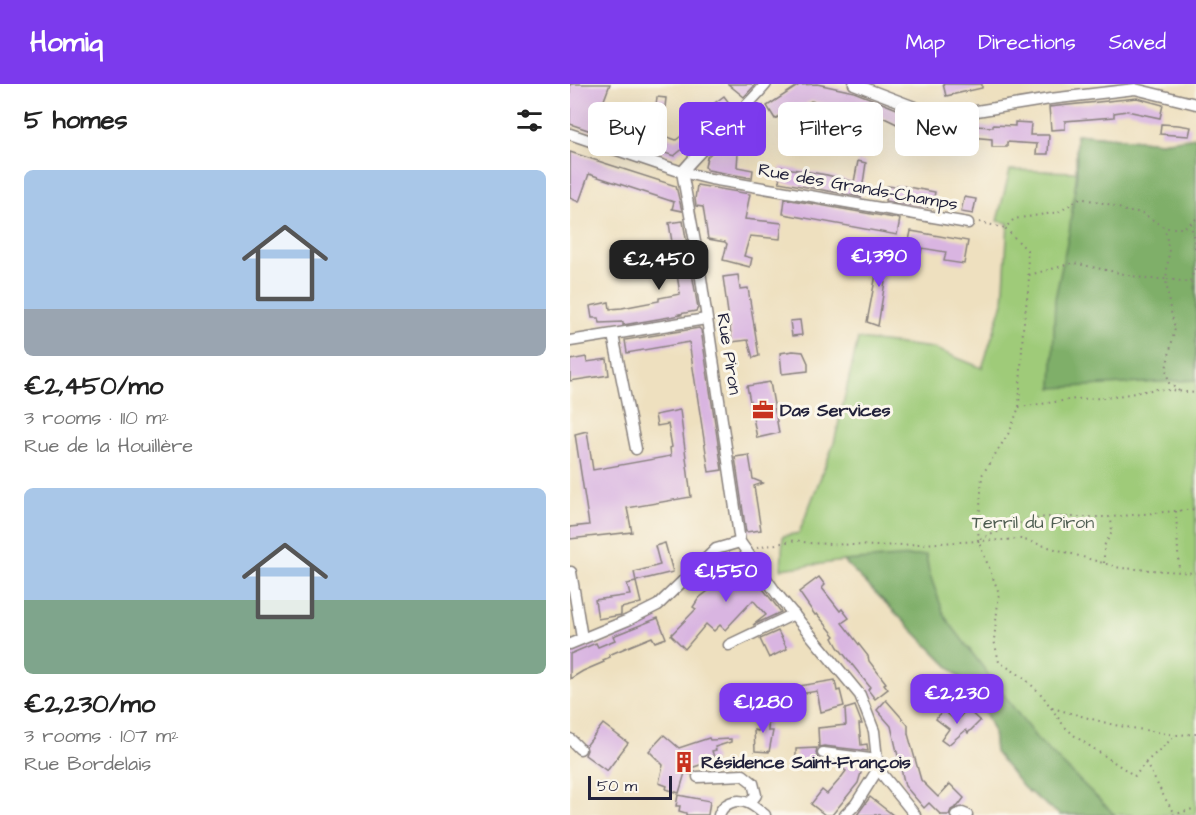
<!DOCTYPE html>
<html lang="en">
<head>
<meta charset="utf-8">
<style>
  body { margin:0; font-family:"Architects Daughter",sans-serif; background:#f6f6f6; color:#222; height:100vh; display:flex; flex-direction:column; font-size:22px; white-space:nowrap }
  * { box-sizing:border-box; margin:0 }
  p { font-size:20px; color:#767676 }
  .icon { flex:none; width:33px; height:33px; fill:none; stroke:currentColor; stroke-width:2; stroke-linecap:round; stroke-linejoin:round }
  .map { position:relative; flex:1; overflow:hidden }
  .sheet { display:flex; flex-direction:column; background:#fff; width:570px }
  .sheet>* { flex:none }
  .hud { position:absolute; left:18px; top:18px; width:518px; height:54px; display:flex; gap:12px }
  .scale { position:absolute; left:18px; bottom:15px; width:84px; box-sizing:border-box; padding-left:6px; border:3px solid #22223b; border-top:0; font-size:16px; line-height:21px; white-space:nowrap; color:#22223b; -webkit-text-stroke:4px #fbf7ec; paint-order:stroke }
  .price { position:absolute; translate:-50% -51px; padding:0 14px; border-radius:12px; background:#7c3aed; color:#fff; font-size:20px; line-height:39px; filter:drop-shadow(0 2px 3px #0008) }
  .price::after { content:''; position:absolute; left:50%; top:36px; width:18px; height:14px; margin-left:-9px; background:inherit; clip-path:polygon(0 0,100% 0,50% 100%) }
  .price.selected { background:#222; color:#fff }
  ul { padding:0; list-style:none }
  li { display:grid; align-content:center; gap:12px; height:318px; padding:0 24px }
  li span { display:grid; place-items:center; height:186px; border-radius:9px; color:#555 }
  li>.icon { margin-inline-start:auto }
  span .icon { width:108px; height:108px; fill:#fffc; stroke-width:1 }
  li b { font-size:26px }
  h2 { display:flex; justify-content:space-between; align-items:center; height:72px; padding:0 24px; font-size:26px }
  .tag { padding:0 21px; border-radius:9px; background:#fff; box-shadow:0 6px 24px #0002; font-size:21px; line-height:54px }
  .tag.selected { background:#7c3aed; color:#fff }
  header { display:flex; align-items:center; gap:36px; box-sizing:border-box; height:84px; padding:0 30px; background:#7c3aed; color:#fff }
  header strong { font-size:28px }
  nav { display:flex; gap:33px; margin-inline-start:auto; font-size:21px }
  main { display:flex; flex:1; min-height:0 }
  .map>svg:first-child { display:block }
  .green { fill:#9fcb79; stroke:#60765a; stroke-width:1.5 }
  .forest { fill:#7faf69; stroke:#506852; stroke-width:1.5 }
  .building { fill:#d9b5e1 }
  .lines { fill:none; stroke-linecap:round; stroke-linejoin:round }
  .minor-casing { stroke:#88817d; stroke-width:13 }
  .path { stroke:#88817d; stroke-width:2; stroke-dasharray:1.5 4.5; stroke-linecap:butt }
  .minor { stroke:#fff; stroke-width:10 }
  .labels { text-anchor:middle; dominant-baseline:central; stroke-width:6; stroke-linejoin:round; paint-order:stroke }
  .street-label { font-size:18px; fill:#22223b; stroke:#fbf7ec }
  .poi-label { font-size:18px; font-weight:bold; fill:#22223b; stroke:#fbf7ec; text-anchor:start }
  .park-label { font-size:18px; fill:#4e5d51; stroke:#fbf7ec }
</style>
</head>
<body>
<header>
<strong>Homiq</strong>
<nav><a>Map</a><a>Directions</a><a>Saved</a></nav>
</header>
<main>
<section class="sheet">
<h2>5 homes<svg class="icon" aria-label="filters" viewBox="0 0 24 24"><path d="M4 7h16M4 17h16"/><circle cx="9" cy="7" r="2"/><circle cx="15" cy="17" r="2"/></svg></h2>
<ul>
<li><span style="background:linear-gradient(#a9c7e8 75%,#9aa5b1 0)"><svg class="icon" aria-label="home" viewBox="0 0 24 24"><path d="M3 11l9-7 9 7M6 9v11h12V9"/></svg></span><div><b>€2,450/mo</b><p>3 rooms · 110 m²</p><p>Rue de la Houillère</p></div></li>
<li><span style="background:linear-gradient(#a9c7e8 60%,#7fa58c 0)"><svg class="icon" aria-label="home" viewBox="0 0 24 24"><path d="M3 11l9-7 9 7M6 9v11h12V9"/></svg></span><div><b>€2,230/mo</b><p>3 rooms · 107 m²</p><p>Rue Bordelais</p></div></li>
</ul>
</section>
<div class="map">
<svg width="626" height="731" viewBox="0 0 626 731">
  <rect width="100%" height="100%" fill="#fbf7ec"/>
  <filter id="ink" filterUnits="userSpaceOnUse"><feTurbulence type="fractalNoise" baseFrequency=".0167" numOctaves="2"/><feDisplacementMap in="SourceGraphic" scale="12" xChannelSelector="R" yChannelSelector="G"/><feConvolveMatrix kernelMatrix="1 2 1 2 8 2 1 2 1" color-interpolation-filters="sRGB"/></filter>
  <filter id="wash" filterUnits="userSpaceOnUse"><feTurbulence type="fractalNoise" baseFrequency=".008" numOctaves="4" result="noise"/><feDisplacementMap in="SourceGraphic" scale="24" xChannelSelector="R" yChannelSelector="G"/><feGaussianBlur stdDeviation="1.35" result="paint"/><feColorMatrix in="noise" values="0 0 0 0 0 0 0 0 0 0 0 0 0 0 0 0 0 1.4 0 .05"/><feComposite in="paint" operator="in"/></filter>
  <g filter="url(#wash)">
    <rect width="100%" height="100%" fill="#eee0bf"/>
    <path class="green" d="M506,50L591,58L626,53V731H490L454,704L425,668L423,646L408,612L274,477L211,485L213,452L229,449L264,359L288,255L363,264L412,284L433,219L438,139L427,137L440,86L506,88Z"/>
    <g class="forest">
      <path d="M506,50L591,58L626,53V296L482,304L485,215L499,149L507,88Z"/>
      <path d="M356,471L359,488L375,533L467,655L545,731H490L454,704L425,668L423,646L408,612L274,477Z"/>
    </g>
    <g id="blocks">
      <g class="building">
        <path d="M0,0H40L28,32L83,49L87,13L96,14L92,51L106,56L119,46L117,44L131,32L130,30L154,12L163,24L104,72L22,45L21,47L0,40Z"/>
        <path d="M158,0H186L174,13Z"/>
        <path d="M247,0L284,8L365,40L423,43V41L445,42V38L461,39L460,51H479L478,70H466L467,60L437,58V63H422V55L389,52V57H362L308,31V30L288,20L286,27L241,17L221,29L219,26L205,35L197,22L229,1Z"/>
        <path d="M373,0H412V4L376,12Z"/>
        <path d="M567,14L593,21L590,34L557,27L544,29V33L495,37V45L481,46L479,23Z"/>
        <path d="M193,22L189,60L169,56L171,41Z"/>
        <path d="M591,40L608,41L621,43L619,52L590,50Z"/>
        <path d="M159,53L169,55L167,83L183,86L182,94L138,86L135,83L137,73Z"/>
        <path d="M0,68L106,102L112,127L102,125L104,118L19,90L9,118L0,114Z"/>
        <path d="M288,77L296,79L291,113L209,98L211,83L257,91L284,98Z"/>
        <path d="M127,101L180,110L175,135L212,139L210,155L180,152L174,172L182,174L180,183L153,176L157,160L155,158L138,155L133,123L126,122L125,115Z"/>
        <path d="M327,101L365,108L362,124L315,117L317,102L326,103Z"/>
        <path d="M394,113L406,115L403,130L391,128Z"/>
        <path d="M215,115L330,135L327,151L213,130Z"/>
        <path d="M113,137L128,224L126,227L109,230L111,231L53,241V238L30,239L29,234H22L20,222L39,218L40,225L52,224L89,217V214L110,210L99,139Z"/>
        <path d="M341,147L398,157L394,180L374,177L376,168L352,164L351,169L337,166Z"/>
        <path d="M310,169L324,170L322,180L318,179L308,242L297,238Z"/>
        <path d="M168,191L170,205L178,204L189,272L183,274L178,256L162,258L153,193Z"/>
        <path d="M230,236L232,251L222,252L220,237Z"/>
        <path d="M129,244L131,246L152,386L139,388L119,258L57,269L55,256Z"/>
        <path d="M223,267L233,268L238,279V287L212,290L210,269Z"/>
        <path d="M16,273L17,278L37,275L39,291L0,297V276Z"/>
        <path d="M200,298L209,349L187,354L177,302Z"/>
        <path d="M110,326L121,413L57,424L62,448L0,455V443L19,441L5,350L17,347L23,386L101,372L100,364L102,363L98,340L87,342L85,331Z"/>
        <path d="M179,371L183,395L193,399L184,402L191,446L176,448L165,373Z"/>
        <path d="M95,459L103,488L66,497L64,488L90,481L85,462Z"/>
        <path d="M165,473L169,474L211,528L183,541L196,531L183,516L155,546L150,541L144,547L136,540L115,565L101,551L126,525L123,523L129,514L159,491L151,474Z"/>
        <path d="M249,493L255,501L252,504L270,527L272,525L279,534L272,539L298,572L299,577L316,599L314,600L318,605L305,615L298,606L300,603L268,563L263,554L265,552L247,530L245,531L229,508Z"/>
        <path d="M66,498L71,519L51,524V531L28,535L25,516L60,511L57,500Z"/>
        <path d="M88,534L96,554L85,558L82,553L60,562L39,571L40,573L33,576L34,578L13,587L0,595V570L26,559L28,563L45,556L43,552Z"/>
        <path d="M208,547L217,565L199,574L190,555Z"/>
        <path d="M265,596L267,607L270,606L274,622L251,628L247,607L219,612L217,604Z"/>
        <path d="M316,616L338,641V650L351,696L368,713L380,700L394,714L388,722L381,726L379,731H371L359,719L354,724L335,702L321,642L307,626Z"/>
        <path d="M285,622L292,640H289L291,661L297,660L298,667L254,662L249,663L248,644L276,641L275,625Z"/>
        <path d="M397,625L410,637L398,649L396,646L378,661L371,656L379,645L366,635L373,626L386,637Z"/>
        <path d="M189,628H199L198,647H203L199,668L185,667L184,646L188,647Z"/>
        <path d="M33,640L58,659L37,687L15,671L17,666L16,662Z"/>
        <path d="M94,651L109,664L139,654L140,656L161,655V658L145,663L146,666L142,667L145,676L118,685L120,690L115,689L109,709L96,705L97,702L89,699L93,681L79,667Z"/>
        <path d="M247,664L246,669L248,675V684H226V665Z"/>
        <path d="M274,679L293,682L288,699L262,731H255L241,720L252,706L257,710L270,695L276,687L272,684Z"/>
        <path d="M108,711L140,717L138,731H116V729L109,727L110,722H106Z"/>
        <path d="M300,713L323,731H287Z"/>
      </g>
    </g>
  </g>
  <g filter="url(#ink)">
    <use href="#blocks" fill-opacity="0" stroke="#88817d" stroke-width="1.5"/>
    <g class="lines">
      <defs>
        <g id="minor">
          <path d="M284,0L355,27L382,31L480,15L565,5L626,20"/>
          <path d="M0,50L112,88L141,95L398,139"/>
          <path d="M112,88L128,174L170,458L207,510L290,611L304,647L308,685L286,720L275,731"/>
          <path d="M112,88C138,57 170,31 196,0"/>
          <path d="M43,251L66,365"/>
          <path d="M0,257L136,235"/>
          <path d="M1,488L12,554"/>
          <path d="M0,560L58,536L88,521L146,465L170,458"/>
          <path d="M159,561L224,530"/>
          <path d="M0,655L10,665"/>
          <path d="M253,669L308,676"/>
          <path d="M308,685L345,731"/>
          <path d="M128,693L173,691L183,699L186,711L180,719"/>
          <path d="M149,731C153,719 166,714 178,719C184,721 190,727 195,731"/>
          <path d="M386,731L392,729L397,731"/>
        </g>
      </defs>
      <use href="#minor" class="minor-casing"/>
      <g class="path">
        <path d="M626,135L613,144H595L571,128H558L542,121L510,114L489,128L444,135L435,144L457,166L459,200L453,245L449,323L440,347L412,391L408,456L429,509L424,556L429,578L453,593L472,611L494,642L506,653L565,692L575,679L606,651L626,650"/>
        <path d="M409,138L435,144"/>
        <path d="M621,139L626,168"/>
        <path d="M459,191L504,179L577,195H596L599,168L595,144"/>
        <path d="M620,197L626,181"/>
        <path d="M609,307L599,299L596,285L605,244L599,220L596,195L619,198L626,201"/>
        <path d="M449,323L506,315L536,314L587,305L626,309"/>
        <path d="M606,427L609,487"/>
        <path d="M410,455L452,438L475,433H541L626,425"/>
        <path d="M187,464L226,456L238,459L308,462L451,455L550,484L626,489"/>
        <path d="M534,479V462L542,448L541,433"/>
        <path d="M482,624L544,641L605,651"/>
        <path d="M575,679C587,696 592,713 605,729"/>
        <path d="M603,731L626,724"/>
      </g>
      <use href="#minor" class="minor"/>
    </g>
  </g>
  <defs>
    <symbol id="office-bare" viewBox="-9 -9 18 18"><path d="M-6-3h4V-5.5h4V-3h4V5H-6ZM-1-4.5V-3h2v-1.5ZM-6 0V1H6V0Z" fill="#c8321e" stroke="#fbf7ec" stroke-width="2.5" paint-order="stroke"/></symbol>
    <symbol id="building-bare" viewBox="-9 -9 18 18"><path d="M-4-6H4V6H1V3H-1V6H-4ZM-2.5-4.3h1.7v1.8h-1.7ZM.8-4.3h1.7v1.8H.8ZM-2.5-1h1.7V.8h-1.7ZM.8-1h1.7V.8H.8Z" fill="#c8321e" stroke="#fbf7ec" stroke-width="2.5" paint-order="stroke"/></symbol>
  </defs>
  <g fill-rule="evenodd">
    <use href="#office-bare" x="178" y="311" width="30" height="30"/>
    <use href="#building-bare" x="99" y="663" width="30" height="30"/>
  </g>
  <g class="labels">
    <g class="street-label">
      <text transform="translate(288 103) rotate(10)">Rue des Grands-Champs</text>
      <text transform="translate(159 270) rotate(81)">Rue Piron</text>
    </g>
    <g class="poi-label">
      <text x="210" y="326">Das Services</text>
      <text x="131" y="678">Résidence Saint-François</text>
    </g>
    <g class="park-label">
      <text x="463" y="438">Terril du Piron</text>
    </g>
  </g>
</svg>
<div class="scale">50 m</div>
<b class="price" style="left:309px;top:204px">€1,390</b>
<b class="price selected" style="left:89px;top:207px">€2,450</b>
<b class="price" style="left:156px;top:519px">€1,550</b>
<b class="price" style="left:387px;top:641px">€2,230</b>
<b class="price" style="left:193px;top:650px">€1,280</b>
<div class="hud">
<a class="tag">Buy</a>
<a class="tag selected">Rent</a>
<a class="tag">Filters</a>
<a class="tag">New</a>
</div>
</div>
</main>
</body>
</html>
